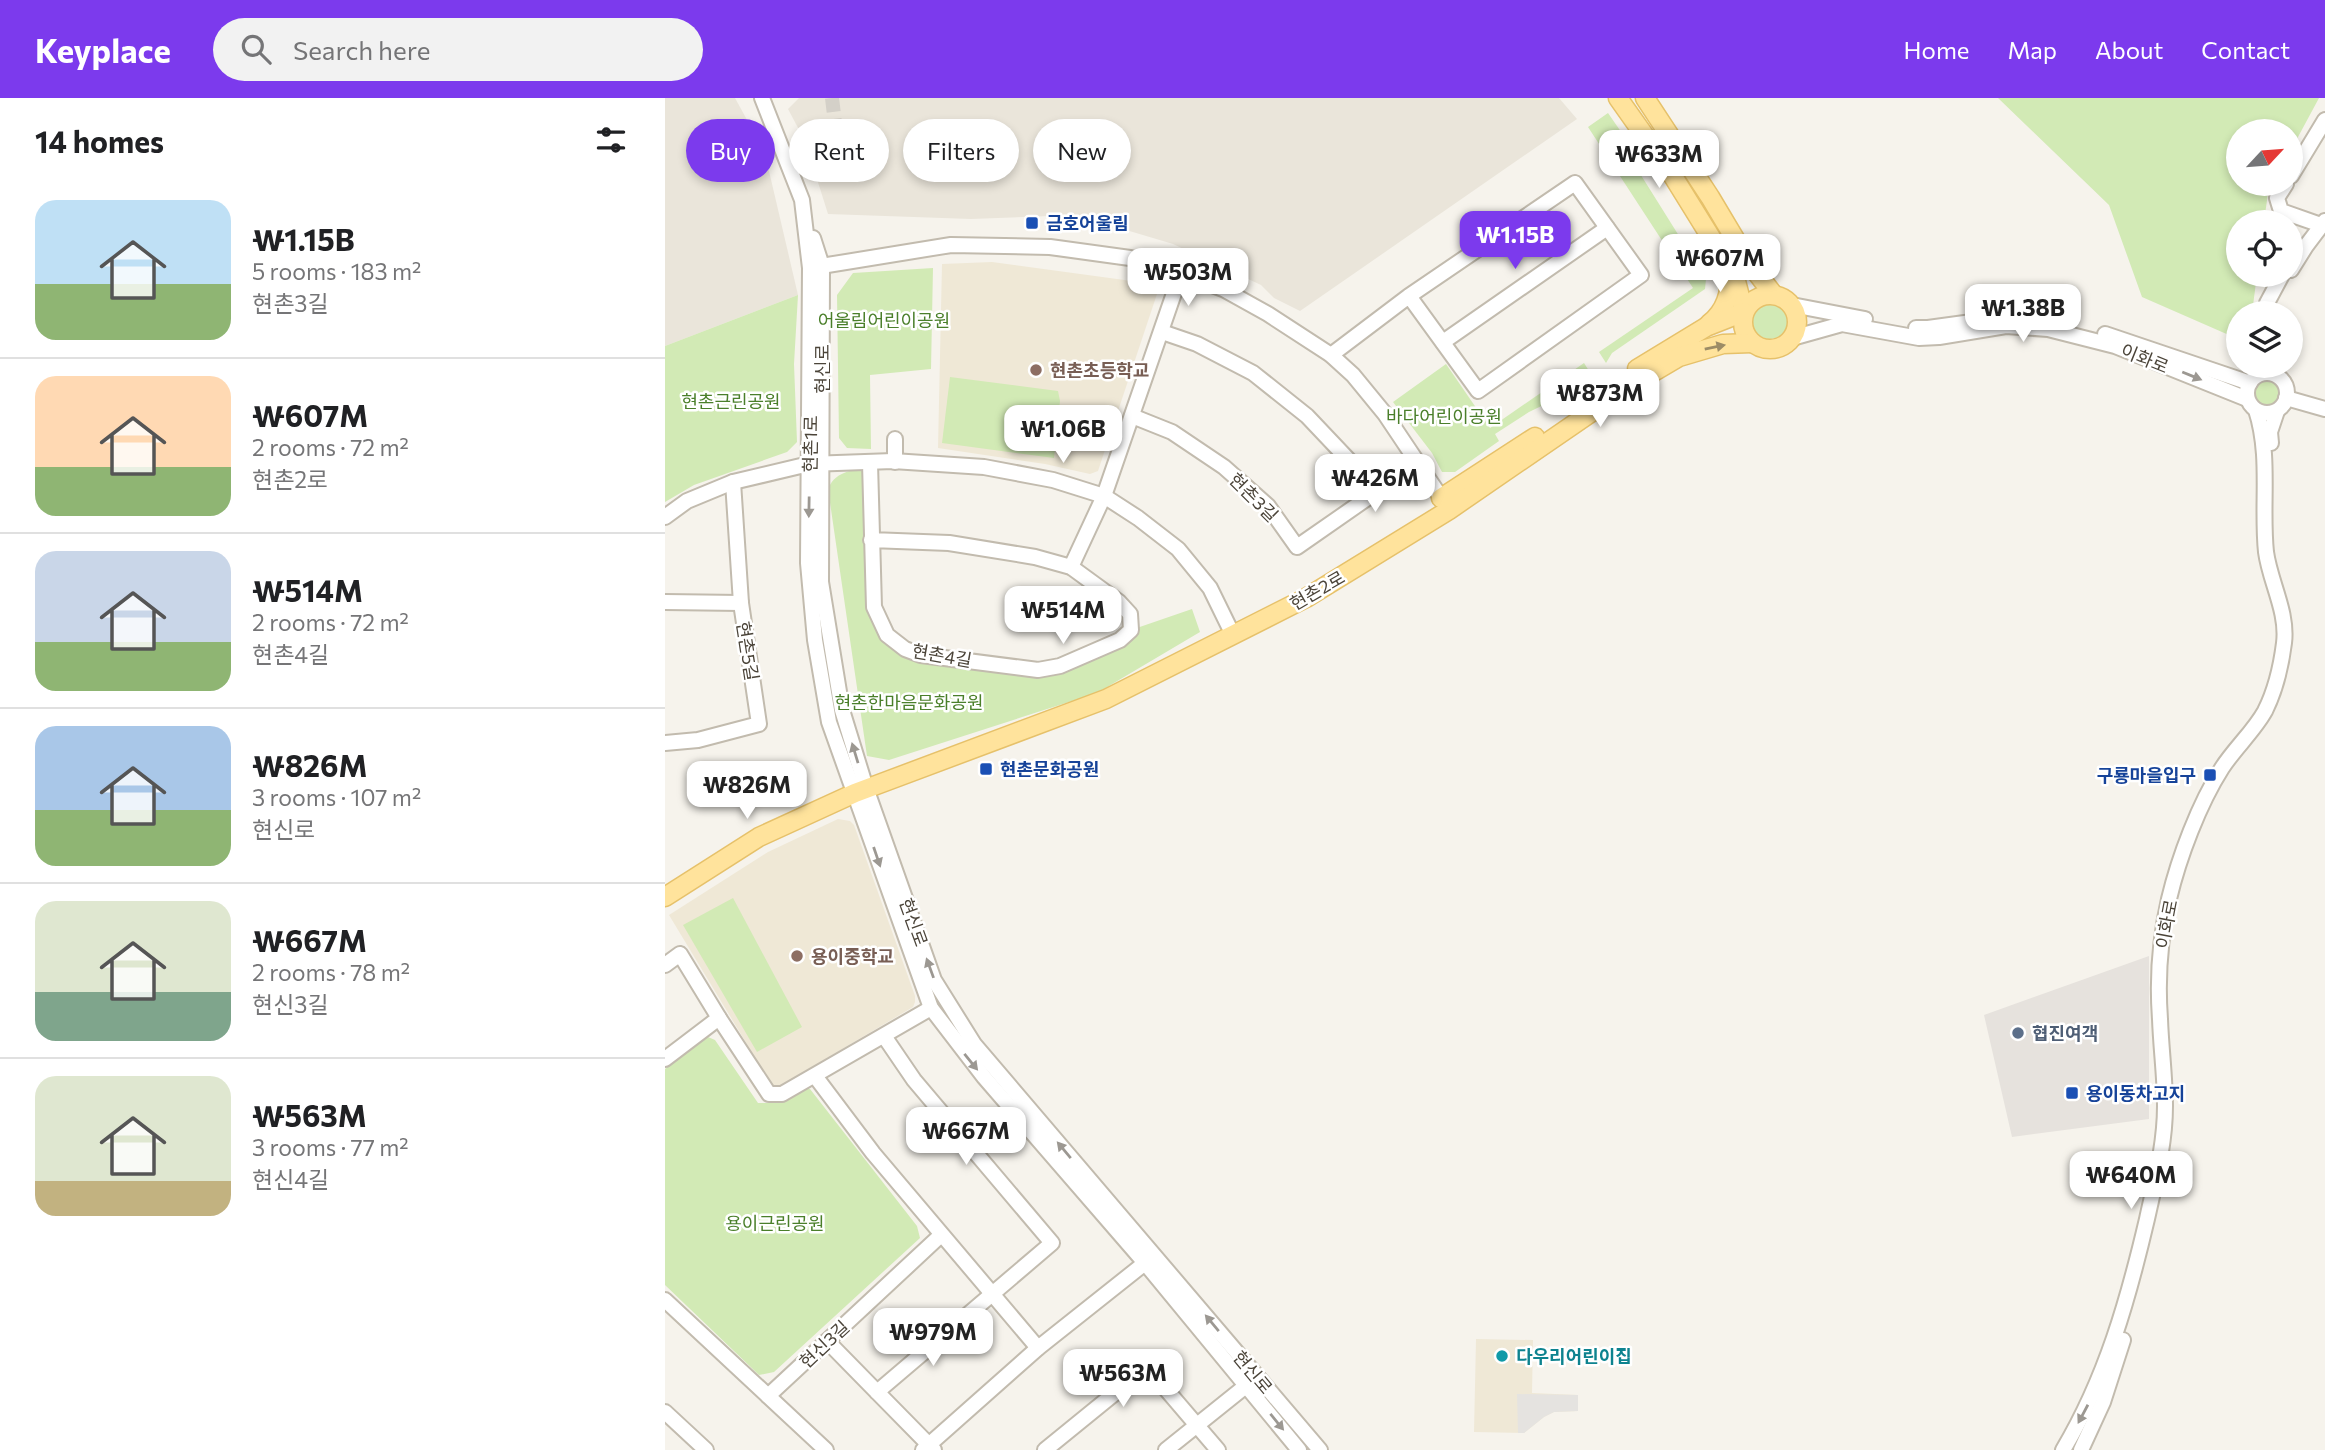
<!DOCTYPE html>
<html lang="en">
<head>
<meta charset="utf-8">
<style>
  body { margin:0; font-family:Commissioner,"Noto Sans KR",sans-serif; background:#f2f2f2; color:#202124; height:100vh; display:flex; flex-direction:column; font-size:26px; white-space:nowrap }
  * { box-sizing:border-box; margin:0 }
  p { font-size:23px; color:#757577 }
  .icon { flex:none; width:38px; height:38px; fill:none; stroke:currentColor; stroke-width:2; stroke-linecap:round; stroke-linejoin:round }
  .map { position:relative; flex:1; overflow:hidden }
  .details { display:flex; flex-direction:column; background:#fff; width:665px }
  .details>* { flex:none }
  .guide { position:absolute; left:21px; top:21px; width:665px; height:63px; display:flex; gap:14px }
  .needle { width:46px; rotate:64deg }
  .buttons { position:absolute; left:1561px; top:21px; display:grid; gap:14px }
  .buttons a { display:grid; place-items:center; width:77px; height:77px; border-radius:50%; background:#fff; box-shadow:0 4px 10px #0003; font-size:35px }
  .price { position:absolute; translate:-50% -60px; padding:0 16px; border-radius:14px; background:#fff; color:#222; font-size:23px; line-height:46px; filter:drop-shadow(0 2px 4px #0008) }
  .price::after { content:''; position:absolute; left:50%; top:42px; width:21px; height:16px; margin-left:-10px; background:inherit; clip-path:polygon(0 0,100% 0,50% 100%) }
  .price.current { background:#7c3aed; color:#fff }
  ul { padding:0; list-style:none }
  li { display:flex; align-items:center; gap:21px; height:175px; padding:0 35px }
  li+li { border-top:2px solid #e0e0e0 }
  li span { display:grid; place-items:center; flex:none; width:196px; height:140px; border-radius:21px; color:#555 }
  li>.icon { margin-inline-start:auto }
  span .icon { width:84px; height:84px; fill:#fffc; stroke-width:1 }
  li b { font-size:30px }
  h2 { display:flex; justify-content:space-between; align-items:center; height:84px; padding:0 35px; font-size:30px }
  .chip { padding:0 24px; border-radius:32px; background:#fff; box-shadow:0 4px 10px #0003; font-size:24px; line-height:63px }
  .chip.current { background:#7c3aed; color:#fff }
  header { display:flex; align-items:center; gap:42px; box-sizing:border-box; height:98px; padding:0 35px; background:#7c3aed; color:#fff }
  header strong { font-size:33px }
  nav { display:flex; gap:38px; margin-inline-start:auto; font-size:24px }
  .search { width:490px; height:63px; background:#f2f2f2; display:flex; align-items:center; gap:18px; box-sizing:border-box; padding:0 24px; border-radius:38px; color:#757577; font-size:26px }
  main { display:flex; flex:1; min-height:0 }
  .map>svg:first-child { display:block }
  .residential { fill:#eae5da }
  .industrial { fill:#e6e2dd }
  .education { fill:#efe8d6 }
  .green { fill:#d2eab5 }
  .parking { fill:#e5e3e0 }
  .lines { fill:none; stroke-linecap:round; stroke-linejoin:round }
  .minor-tunnel { stroke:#d4d0c8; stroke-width:14; stroke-dasharray:14 7; stroke-linecap:butt }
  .minor-casing { stroke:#c2bbae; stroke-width:18 }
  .major-casing { stroke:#e6c16a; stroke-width:21 }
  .minor { stroke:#fff; stroke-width:14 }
  .major { stroke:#ffe39c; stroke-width:18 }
  .oneway { fill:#9c8c66 }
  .oneway2 { fill:#9c9892 }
  .transit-dot { fill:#1a4fb4; stroke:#fff; stroke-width:2.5 }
  .education-dot { fill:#8d6e63; stroke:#fff; stroke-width:2.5 }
  .service-dot { fill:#5c6f8a; stroke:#fff; stroke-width:2.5 }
  .culture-dot { fill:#0f9aa8; stroke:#fff; stroke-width:2.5 }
  .labels { text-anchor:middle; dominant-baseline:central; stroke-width:5; stroke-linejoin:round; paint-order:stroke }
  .transit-label { font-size:18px; font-weight:bold; fill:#164399; stroke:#fff; text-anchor:start }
  .park-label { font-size:18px; fill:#4a7f2a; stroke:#fff }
  .street-label { font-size:18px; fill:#4b4439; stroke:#fff }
  .education-label { font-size:18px; font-weight:bold; fill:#785e54; stroke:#fff; text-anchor:start }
  .service-label { font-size:18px; font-weight:bold; fill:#4e5e75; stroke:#fff; text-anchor:start }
  .culture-label { font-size:18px; font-weight:bold; fill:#0d838f; stroke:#fff; text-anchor:start }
</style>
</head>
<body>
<header>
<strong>Keyplace</strong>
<div class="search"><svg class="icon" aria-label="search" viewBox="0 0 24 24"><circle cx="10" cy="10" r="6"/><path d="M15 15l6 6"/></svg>Search here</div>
<nav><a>Home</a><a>Map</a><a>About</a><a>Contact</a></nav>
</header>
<main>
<section class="details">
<h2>14 homes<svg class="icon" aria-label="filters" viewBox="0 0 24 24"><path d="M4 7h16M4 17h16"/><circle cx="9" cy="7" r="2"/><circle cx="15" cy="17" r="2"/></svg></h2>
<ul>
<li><span style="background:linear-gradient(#bfe0f5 60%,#8fb573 0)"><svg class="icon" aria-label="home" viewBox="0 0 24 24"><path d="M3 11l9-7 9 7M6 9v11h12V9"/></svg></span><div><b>₩1.15B</b><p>5 rooms · 183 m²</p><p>현촌3길</p></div></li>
<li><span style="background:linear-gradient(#ffd9b3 65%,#8fb573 0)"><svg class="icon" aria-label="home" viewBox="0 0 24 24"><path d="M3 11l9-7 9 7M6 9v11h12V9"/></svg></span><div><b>₩607M</b><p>2 rooms · 72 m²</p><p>현촌2로</p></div></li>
<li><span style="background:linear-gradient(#c9d6e8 65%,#8fb573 0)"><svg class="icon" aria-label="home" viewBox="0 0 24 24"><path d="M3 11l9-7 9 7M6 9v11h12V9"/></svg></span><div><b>₩514M</b><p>2 rooms · 72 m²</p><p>현촌4길</p></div></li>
<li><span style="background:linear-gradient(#a9c7e8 60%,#8fb573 0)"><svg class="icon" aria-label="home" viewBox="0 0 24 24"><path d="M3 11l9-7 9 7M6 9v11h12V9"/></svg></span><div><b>₩826M</b><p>3 rooms · 107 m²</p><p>현신로</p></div></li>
<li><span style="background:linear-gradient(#dfe7d0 65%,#7fa58c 0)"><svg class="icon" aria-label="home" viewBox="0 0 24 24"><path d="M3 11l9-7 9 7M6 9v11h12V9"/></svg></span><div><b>₩667M</b><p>2 rooms · 78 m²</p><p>현신3길</p></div></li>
<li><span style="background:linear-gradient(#dfe7d0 75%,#c2b280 0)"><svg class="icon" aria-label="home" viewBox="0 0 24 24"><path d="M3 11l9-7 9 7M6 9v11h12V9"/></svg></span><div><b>₩563M</b><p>3 rooms · 77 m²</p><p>현신4길</p></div></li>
</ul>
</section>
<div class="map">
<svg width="1660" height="1352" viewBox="0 0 1660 1352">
  <rect width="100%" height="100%" fill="#f6f3ec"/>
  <g class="residential">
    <path d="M0,0H70L81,20L104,73L133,197L0,248Z"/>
    <path d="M134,0H894L912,21L635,213L609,200L596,187L508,146L411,117L306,121L163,116L140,43L123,11Z"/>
  </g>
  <path class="industrial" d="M1484,858V1021L1347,1039L1319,917Z"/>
  <g class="education">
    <path d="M327,164L474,184L493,193L433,373L425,376L380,366L273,350L277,166Z"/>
    <path d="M173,721L185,723L189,727L250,898V904L248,909L115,988H111L106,986L4,817L103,754Z"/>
    <path d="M811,1241L868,1242L867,1295L913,1297V1313L889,1314L879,1319L859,1335L809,1334Z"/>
  </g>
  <g class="green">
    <path d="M1333,0H1654L1626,52V33H1573V86H1608L1603,95L1599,124H1573V177H1592L1587,215H1573V241L1477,199L1444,107Z"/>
    <path d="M943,15L961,41L974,74L1041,181L1040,191L947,255L941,265L934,254L1028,190L923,29Z"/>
    <path d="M268,170L266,271L205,277L206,351L182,350L174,340L172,197L188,175Z"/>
    <path d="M133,197L129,266L132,344L122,354L29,387L0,404V248Z"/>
    <circle cx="1105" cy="223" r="18"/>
    <path d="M919,265L926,276L893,300L864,314L830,336L834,343L790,374H777L767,355L728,304L781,266L825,330Z"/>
    <path d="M285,279L393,293L395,303L389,360L277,345Z"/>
    <circle cx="1602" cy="296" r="15"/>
    <path d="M184,373H205L209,509L238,550L373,572L466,532L527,511L535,534L432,595L224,662L202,658L163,391C168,380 173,377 184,373Z"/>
    <path d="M68,800L137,929L92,954L18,827Z"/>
    <path d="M43,939L50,942L93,1005H109L136,989L145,991L252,1128L255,1140L109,1274L94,1277L0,1187V971Z"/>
  </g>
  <path class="parking" d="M852,1296L913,1297V1313L889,1314L879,1319L859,1335H853Z"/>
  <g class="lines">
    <path class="minor-tunnel" d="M167,0L173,50"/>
    <defs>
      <g id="minor">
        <path d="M97,0L137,102L145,170L143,465L150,542L164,624L266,910L319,979L480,1165L634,1352"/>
        <path d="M1626,78L1660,22"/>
        <path d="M1621,86L1612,100L1616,113L1656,127"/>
        <path d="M148,140L157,168L156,484L177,612L201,690L269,882L309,946L655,1352"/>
        <path d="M150,169L286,147L385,149L465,160L516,175L558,191L603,216L666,257L688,277L720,316L781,407"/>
        <path d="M1626,172L1641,148L1660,123"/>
        <path d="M1127,207L1200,221"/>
        <path d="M1600,215L1602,205L1617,177"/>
        <path d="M1251,230H1263L1351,218L1373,222"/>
        <path d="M1440,236L1585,285"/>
        <path d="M1127,240L1177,226L1254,240L1274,239L1341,228L1383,231L1450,248L1582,301"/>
        <path d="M778,244L942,130"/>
        <path d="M666,257L744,198L910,85L976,177L813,293L744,198"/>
        <circle cx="1602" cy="295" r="20"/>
        <path d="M1621,300L1660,311"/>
        <path d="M467,318L507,334L559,369L603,408L632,449L701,401L702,393L696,375L642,318L588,275L532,246L497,234"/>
        <path d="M230,341V364"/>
        <path d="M1606,345L1605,334L1612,313"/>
        <path d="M205,365L209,509L222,537L240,551L256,557L373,572L395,568L455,542L466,532L465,516L454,504L406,469L370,459L284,445L206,442"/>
        <path d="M0,419L22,403L68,384L144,366L228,363L319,369L388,382L439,398L473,420L513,451L545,490L568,537"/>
        <path d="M406,469L439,398L516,175"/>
        <path d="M0,504L76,505"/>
        <path d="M0,645L33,642L94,626L76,505L68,384"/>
        <path d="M0,867L15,856L54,920L104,996H117L266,910"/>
        <path d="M219,938L249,982L387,1145L212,1294L269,1352"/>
        <path d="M0,961L54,920"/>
        <path d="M150,978L208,1055L373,1250"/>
        <path d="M0,1202L161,1352"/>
        <path d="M162,1243L212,1294"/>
        <path d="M103,1298L276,1137"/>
        <path d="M0,1314L41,1352"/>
        <path d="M258,1352L373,1250L480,1165"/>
        <path d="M380,1352L482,1269L553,1352"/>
        <path d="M501,1352L582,1287"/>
        <path d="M1398,1352C1441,1280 1463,1202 1482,1121C1490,1084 1500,1047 1500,1008C1500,979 1496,950 1495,921C1492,881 1495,840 1504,801C1514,759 1534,706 1557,670C1570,650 1589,633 1600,613C1611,591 1616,569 1619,545C1623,514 1605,484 1601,454C1596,407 1606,358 1591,312"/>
        <path d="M1416,1352L1438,1304L1458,1242"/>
      </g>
      <g id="major">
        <path d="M953,0L1006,75L1063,167L1071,183L1079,214"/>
        <path d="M980,0L1045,99L1085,166L1108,196"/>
        <circle cx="1105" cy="224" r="27"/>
        <path d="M1044,226C1060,214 1067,194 1064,174"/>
        <path d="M972,271L1041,229L1079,214"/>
        <path d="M776,400L870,339"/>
        <path d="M0,799L94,739L190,695L441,601L641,500L784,412L963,289L1014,259L1058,246L1087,245"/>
      </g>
    </defs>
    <use href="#minor" class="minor-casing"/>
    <use href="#major" class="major-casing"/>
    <use href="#minor" class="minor"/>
    <use href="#major" class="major"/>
  </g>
  <defs><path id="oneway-solid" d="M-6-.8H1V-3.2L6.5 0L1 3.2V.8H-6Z" transform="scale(1.75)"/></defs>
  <use class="oneway" href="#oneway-solid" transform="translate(1050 249) rotate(-12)"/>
  <g class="oneway2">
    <use href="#oneway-solid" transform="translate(1527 278) rotate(22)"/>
    <use href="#oneway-solid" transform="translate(144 409) rotate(91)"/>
    <use href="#oneway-solid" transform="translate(190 655) rotate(-107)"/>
    <use href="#oneway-solid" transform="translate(212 759) rotate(71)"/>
    <use href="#oneway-solid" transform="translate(265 870) rotate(-110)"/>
    <use href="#oneway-solid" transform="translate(306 964) rotate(51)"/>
    <use href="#oneway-solid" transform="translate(399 1052) rotate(-130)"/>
    <use href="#oneway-solid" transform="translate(547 1225) rotate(-130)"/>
    <use href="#oneway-solid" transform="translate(1418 1316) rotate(118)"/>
    <use href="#oneway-solid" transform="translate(612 1324) rotate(51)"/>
  </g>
  <g class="transit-dot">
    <rect x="360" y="118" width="14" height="14" rx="3.5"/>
    <rect x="314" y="664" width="14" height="14" rx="3.5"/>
    <rect x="1538" y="670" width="14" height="14" rx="3.5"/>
    <rect x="1400" y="988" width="14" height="14" rx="3.5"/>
  </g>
  <g class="education-dot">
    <circle cx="371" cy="272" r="7"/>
    <circle cx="132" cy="858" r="7"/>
  </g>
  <circle class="service-dot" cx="1353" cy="935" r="7"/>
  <circle class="culture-dot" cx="837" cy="1258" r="7"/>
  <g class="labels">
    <g class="transit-label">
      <text x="381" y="125">금호어울림</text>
      <text x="335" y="671">현촌문화공원</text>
      <text x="1531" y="677" text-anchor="end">구룡마을입구</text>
      <text x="1421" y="995">용이동차고지</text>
    </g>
    <g class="park-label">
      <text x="219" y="222">어울림어린이공원</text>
      <text x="66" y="303">현촌근린공원</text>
      <text x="779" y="318">바다어린이공원</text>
      <text x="244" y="604">현촌한마음문화공원</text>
      <text x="110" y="1125">용이근린공원</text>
    </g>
    <g class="street-label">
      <text transform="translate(1480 260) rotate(22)">이화로</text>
      <text transform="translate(157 271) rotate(-90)">현신로</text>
      <text transform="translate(145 346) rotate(-89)">현촌1로</text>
      <text transform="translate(589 399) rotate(45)">현촌3길</text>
      <text transform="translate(652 492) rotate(-30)">현촌2로</text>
      <text transform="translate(83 553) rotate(81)">현촌5길</text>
      <text transform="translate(277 557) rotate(10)">현촌4길</text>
      <text transform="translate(249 824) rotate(70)">현신로</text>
      <text transform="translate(1501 826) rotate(-79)">이화로</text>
      <text transform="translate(159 1246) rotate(-43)">현신3길</text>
      <text transform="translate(588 1274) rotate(50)">현신로</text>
    </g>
    <g class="education-label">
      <text x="385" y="272">현촌초등학교</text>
      <text x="146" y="858">용이중학교</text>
    </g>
    <g class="service-label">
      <text x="1367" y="935">협진여객</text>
    </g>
    <g class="culture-label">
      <text x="851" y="1258">다우리어린이집</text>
    </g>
  </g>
</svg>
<div class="buttons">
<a><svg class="needle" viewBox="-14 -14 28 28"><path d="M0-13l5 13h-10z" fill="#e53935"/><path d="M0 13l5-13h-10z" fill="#757577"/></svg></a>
<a><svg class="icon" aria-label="locate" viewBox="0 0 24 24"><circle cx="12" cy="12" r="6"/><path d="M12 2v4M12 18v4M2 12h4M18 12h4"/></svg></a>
<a><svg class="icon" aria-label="layers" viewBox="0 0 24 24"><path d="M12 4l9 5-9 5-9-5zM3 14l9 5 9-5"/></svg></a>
</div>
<b class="price" style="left:994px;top:92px">₩633M</b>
<b class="price current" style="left:850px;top:173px">₩1.15B</b>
<b class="price" style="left:1055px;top:196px">₩607M</b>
<b class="price" style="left:523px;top:210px">₩503M</b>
<b class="price" style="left:1358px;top:246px">₩1.38B</b>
<b class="price" style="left:935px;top:331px">₩873M</b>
<b class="price" style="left:398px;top:367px">₩1.06B</b>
<b class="price" style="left:710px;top:416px">₩426M</b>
<b class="price" style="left:398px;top:548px">₩514M</b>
<b class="price" style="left:82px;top:723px">₩826M</b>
<b class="price" style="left:301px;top:1069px">₩667M</b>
<b class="price" style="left:1466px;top:1113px">₩640M</b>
<b class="price" style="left:268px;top:1270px">₩979M</b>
<b class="price" style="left:458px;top:1311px">₩563M</b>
<div class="guide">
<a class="chip current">Buy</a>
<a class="chip">Rent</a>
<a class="chip">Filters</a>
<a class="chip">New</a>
</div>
</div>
</main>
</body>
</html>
